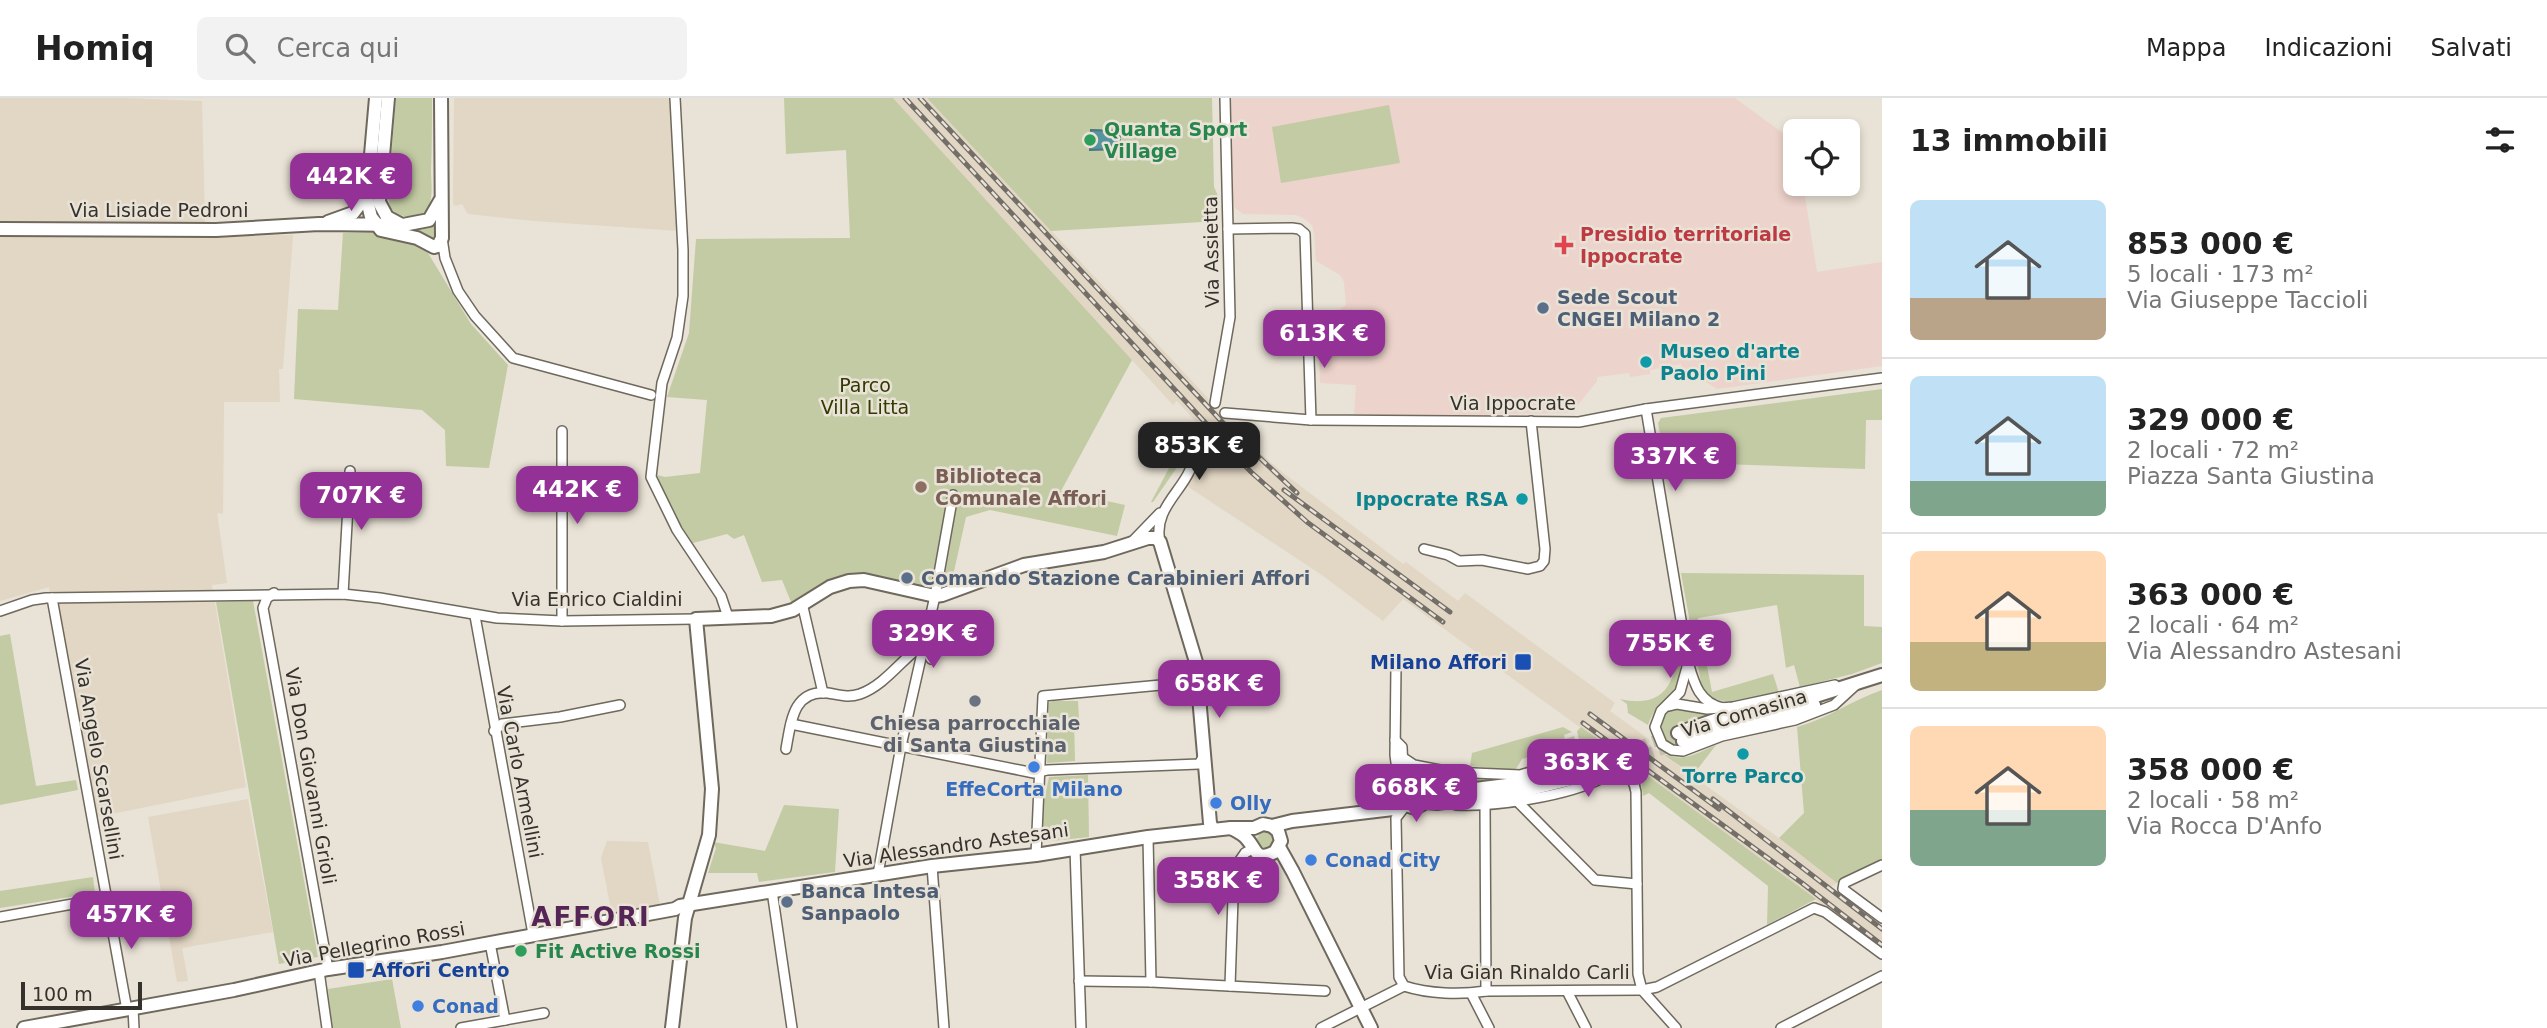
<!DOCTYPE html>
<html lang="it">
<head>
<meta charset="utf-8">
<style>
  body { margin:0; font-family:"DejaVu Sans",sans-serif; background:#f2f2f2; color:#222; height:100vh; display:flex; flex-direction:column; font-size:26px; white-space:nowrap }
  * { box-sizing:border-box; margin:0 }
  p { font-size:23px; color:#767676 }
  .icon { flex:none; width:38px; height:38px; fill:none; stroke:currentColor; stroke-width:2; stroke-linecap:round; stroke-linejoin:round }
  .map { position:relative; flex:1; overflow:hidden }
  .panel { display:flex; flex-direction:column; background:#fff; width:665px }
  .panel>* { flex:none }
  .fabs { position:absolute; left:1783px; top:21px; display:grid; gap:14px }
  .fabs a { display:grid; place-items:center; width:77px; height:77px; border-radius:10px; background:#fff; box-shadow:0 4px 10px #0003; font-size:35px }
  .scale { position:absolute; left:21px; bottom:18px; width:121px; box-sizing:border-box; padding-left:7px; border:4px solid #35322d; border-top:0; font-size:19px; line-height:24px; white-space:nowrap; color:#35322d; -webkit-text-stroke:5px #e9e2d6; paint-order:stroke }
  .price { position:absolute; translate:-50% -60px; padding:0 16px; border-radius:14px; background:#943197; color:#fff; font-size:23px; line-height:46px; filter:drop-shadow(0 2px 4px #0008) }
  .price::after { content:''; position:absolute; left:50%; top:42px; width:21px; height:16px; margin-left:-10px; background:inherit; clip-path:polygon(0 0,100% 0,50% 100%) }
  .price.on { background:#222; color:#fff }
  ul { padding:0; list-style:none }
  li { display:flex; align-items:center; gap:21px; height:175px; padding:0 28px }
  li+li { border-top:2px solid #e0e0e0 }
  li span { display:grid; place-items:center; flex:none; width:196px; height:140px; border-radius:10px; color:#555 }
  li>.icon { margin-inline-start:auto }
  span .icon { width:84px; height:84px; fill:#fffc; stroke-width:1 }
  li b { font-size:30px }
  h2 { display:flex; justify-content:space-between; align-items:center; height:84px; padding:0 28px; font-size:30px }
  header { display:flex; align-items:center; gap:42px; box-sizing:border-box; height:98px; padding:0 35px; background:#fff; border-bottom:2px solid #e0e0e0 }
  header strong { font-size:33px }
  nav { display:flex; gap:38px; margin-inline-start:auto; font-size:24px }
  .search { width:490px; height:63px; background:#f2f2f2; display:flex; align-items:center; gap:18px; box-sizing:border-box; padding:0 24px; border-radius:10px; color:#767676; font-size:26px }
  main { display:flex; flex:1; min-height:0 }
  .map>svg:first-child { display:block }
  .built { fill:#e2d6c4 }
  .medical { fill:#ecd3cb }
  .green { fill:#c3cba4 }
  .water { fill:#5694a0; stroke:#4c777e; stroke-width:2 }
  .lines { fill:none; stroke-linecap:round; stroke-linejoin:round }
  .secondary-tunnel { stroke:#c5bfb4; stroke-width:12; stroke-dasharray:12 6; stroke-linecap:butt }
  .street-casing { stroke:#6f685d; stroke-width:12 }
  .secondary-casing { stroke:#6f685d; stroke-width:16 }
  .street { stroke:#fff; stroke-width:9 }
  .secondary { stroke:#fff; stroke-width:12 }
  .rail-casing { stroke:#736e67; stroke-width:5 }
  .rail { stroke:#e9e2d6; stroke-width:2.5; stroke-dasharray:8; stroke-linecap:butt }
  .leisure-dot { fill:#2e9e5b; stroke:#e9e2d6; stroke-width:2.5 }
  .health-dot { fill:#e0444e; stroke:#e9e2d6; stroke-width:2.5 }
  .service-dot { fill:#5c6f8a; stroke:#e9e2d6; stroke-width:2.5 }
  .culture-dot { fill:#0f9aa8; stroke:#e9e2d6; stroke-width:2.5 }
  .education-dot { fill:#8d6e63; stroke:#e9e2d6; stroke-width:2.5 }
  .transit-dot { fill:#1a4fb4; stroke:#e9e2d6; stroke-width:2.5 }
  .worship-dot { fill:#6b7280; stroke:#e9e2d6; stroke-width:2.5 }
  .shop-dot { fill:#3f7fe0; stroke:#e9e2d6; stroke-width:2.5 }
  .labels { text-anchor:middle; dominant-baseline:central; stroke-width:5; stroke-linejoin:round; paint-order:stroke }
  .leisure-label { font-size:19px; font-weight:bold; fill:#27864d; stroke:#e9e2d6; text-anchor:start }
  .street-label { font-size:19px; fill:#35322d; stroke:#e9e2d6 }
  .health-label { font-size:19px; font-weight:bold; fill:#be3a42; stroke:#e9e2d6; text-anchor:start }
  .service-label { font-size:19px; font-weight:bold; fill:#4e5e75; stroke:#e9e2d6; text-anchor:start }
  .culture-label { font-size:19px; font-weight:bold; fill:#0d838f; stroke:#e9e2d6; text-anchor:start }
  .park-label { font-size:19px; fill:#333a00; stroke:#e9e2d6 }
  .education-label { font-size:19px; font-weight:bold; fill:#785e54; stroke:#e9e2d6; text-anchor:start }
  .transit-label { font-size:19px; font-weight:bold; fill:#164399; stroke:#e9e2d6; text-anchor:end }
  .worship-label { font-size:19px; font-weight:bold; fill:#5b616d; stroke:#e9e2d6 }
  .shop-label { font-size:19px; font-weight:bold; fill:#366cbe; stroke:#e9e2d6; text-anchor:start }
  .district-label { font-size:26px; font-weight:bold; letter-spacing:2px; fill:#552556; stroke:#e9e2d6 }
</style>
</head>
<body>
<header>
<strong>Homiq</strong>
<div class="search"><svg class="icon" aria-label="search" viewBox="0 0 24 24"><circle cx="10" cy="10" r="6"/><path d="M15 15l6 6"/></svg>Cerca qui</div>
<nav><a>Mappa</a><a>Indicazioni</a><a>Salvati</a></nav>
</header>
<main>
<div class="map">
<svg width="1882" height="930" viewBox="0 0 1882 930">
  <rect width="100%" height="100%" fill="#e9e2d6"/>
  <g class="built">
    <path d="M0,0H124L202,3L205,124L203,139L293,137L283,271H279L280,304H224L223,416L217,415L227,485L212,487L246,689L96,719L49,489L0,503Z"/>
    <path d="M454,0H671L679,133L534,123L468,116L462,106L455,108L453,105Z"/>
    <path d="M893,0H927L1207,299L1210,305L1245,342L1282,374L1403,466L1406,464L1458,503L1465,495L1615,605L1610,613L1650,642L1648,646L1779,740L1837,785L1831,789L1882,828V852L1767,765L1403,501L1383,523L1322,477L1187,388L1210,352L1220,359L1224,355L1198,329L1199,327L1177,303L1173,307Z"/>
    <path d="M248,701L273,834L182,850L188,883L177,884L148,719Z"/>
    <path d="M607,743L648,744L661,813L613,822L601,760Z"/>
  </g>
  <path class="medical" d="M1231,0H1735L1795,44L1796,86H1803L1817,174L1882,164V268L1717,291L1682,269L1681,266L1650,272V276L1630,279L1629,275L1597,279V283L1574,312L1567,315L1354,319L1356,287L1320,285L1319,230L1321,225L1346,207L1344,184L1340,177L1316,163L1314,134L1312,127L1303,120L1296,117L1243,116L1235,110L1233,103Z"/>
  <g class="green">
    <path d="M396,0H432C432,24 432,48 431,72C431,83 433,94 430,105C424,124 403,122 390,110L388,96Z"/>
    <path d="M784,0H893L1132,262L1061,393L1125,407L1117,438L990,412L966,419L951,487L927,490L885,482L845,479L791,504L782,482L762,484L744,437L734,441L727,436L693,445L676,420L657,377L665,379L700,375L707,302L667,299L689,235L696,141L850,140L846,52L786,56Z"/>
    <path d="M927,0H1212L1214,89L1219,100V123L1051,133Z"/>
    <path d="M1389,7L1400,65L1281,85L1272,29Z"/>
    <path d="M430,126L440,133L434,144L397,134Z"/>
    <path d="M375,134L386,140L414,146L428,155L471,226L508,267L489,370L446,368L445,332L422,312L294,301L298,211L338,212L343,135Z"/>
    <path d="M1882,291V322H1866L1865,371L1665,364L1658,325L1661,320Z"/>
    <path d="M1175,359L1180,360V365L1153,404H1151Z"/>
    <path d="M1681,475L1864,477V528L1882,529V565L1852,576L1800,589L1794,567L1786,570L1777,507L1698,520L1712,594L1773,576L1779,595C1753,600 1714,616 1701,585Z"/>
    <path d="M253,503L318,859L279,866L216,504Z"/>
    <path d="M10,536L36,688L76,682L78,692L0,707V538Z"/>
    <path d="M1676,541C1679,559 1686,581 1672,596C1661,607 1653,611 1648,627L1628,615L1627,606L1620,601C1668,612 1678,580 1676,541Z"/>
    <path d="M1882,592V761L1837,785L1779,740L1804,715L1797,629C1827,621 1852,602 1882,592Z"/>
    <path d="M1053,603H1078L1079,621L1074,622L1075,663L1047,665L1049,605Z"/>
    <path d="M1676,610L1734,613L1681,628L1686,647H1674L1666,642L1661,628L1667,614Z"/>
    <path d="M1563,629L1572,634L1564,637L1565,641L1574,638L1578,652L1537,663L1529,659L1522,661L1516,671L1512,672L1470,668L1472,655Z"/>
    <path d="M1581,629L1816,801L1767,827L1768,788L1649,695L1643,698L1641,682L1637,675L1608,653L1592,649L1581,651L1577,633Z"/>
    <path d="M1716,647L1693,677L1661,655C1685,665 1694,656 1716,647Z"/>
    <path d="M1088,677L1089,739L1043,744L1042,713L1049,679Z"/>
    <path d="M1462,678L1518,681L1457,689L1433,688L1430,684Z"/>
    <path d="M784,707L839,711L835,774L759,784L757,775H708L716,750L713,744L765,753Z"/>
    <circle cx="1265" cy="742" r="8"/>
    <path d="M93,779L95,795L0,810V793Z"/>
    <path d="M392,881L401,930H332L328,891Z"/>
  </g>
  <path class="water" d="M1091,32L1120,33V51L1090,52Z"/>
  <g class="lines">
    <g class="secondary-tunnel">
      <path d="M1602,662L1678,635"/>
      <path d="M1608,671L1683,643"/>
    </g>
    <defs>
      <g id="street">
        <path d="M675,0L683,152V198L677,240L662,285L651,379L677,432L721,498L728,519"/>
        <path d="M1228,131L1292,130L1299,131L1305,136L1311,322"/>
        <path d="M442,140L445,160L458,193L475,218L513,260L651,297"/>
        <path d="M1215,305L1230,219L1225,0"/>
        <path d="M1646,311L1688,564C1694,585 1699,605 1723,610"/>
        <path d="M1225,315L1311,322L1579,324L1646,311L1882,280"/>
        <path d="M562,333V523"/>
        <path d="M1160,444C1151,404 1198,386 1193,351"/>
        <path d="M1131,445L1160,415"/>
        <path d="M1424,451L1448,457L1459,463L1482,462L1528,471L1540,468L1544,463L1545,451L1531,323"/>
        <path d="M274,495L267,500L263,510L328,871"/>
        <path d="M343,496L350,373"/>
        <path d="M52,500L127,912"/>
        <path d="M802,505L823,595"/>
        <path d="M0,513L32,502L46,500L343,496L380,500L497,520L562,523L696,521"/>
        <path d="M475,518L533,836"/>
        <path d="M923,546L931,561"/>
        <path d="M1396,568L1395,657L1397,672L1403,692"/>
        <path d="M1687,569L1680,594L1661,613L1655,629L1662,646L1672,652L1683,653L1722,638L1795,622L1834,607L1858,585"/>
        <path d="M1669,608L1677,606L1707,611L1733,609L1835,587"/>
        <path d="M791,626L1034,675L1047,672L1199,666L1204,658"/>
        <path d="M494,633L502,626L560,619L620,607"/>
        <path d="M1395,642L1402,649L1403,671L1413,684"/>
        <path d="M786,651C791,624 793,591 828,595C840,597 848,600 860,596C885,587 902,561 923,546"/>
        <path d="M1402,659L1414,667L1451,674L1520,677L1595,655C1613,659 1634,676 1636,694L1638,876L1642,892L1676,930"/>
        <path d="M1419,685L1450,674"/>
        <path d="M1516,702L1595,782L1637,786"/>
        <path d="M1485,705L1486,893"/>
        <path d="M1406,707L1396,720L1399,879L1404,888C1429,896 1460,897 1486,893L1642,892L1657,889L1814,810L1825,814L1882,856"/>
        <path d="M1456,707C1495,709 1569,698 1604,679L1608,669L1605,659"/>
        <path d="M1148,739L1151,884"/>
        <path d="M1075,750L1081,930"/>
        <path d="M1036,757L1043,598L1193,584L1199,589"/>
        <path d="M1882,767L1844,785L1843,791L1882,820"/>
        <path d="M932,768L944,930"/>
        <path d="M878,776L901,648L935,498L953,397"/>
        <path d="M772,793L792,930"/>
        <path d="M0,819L106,800"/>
        <path d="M490,845L505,922"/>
        <path d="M319,873L327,930"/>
        <path d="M1079,883L1151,884L1325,893"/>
        <path d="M1230,888L1234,771L1245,755L1252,751"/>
        <path d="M1567,893L1586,930"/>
        <path d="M1471,895L1489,930"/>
        <path d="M133,910L134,930"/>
        <path d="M461,930L544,915"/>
        <path d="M1321,930L1404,888"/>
        <path d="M1781,930L1882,878"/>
      </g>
      <g id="secondary">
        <path d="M376,0L367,102L371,119L381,132L417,140L434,149L438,148L442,140L441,0"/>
        <path d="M388,0L379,104L387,119L400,126"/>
        <path d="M328,124L353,115L366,98"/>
        <path d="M0,131L216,132L319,126L403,127L429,122L440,103"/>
        <path d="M1678,635L1718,621L1787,607L1882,577"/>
        <path d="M1683,643C1726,626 1771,622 1814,607"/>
        <path d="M1602,662L1565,674L1515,686L1459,693L1426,692L1421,686L1413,684L1404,690L1402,700L1406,707L1415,710L1426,704L1437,705L1518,694L1604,673"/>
        <path d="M1231,730C1236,733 1243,736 1247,741C1257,752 1255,764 1275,754L1281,743L1278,733L1272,728"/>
        <path d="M1279,749L1293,774L1371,930"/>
        <path d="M24,930L234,892L328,871L442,854L675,811L680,808L932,768L1036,757L1148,739L1231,730H1254L1263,726L1272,728L1292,723L1393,711L1404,705"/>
        <path d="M672,930L685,820L709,737L712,691L696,521L771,518L793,512L830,489L849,483L864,482L935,498L942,497L1024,467L1104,454L1148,440H1156L1160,444L1196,564L1210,725L1213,732"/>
      </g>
    </defs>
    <use href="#street" class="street-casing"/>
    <use href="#secondary" class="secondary-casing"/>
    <use href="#street" class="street"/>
    <use href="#secondary" class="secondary"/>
    <defs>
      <g id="rail">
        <path d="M905,0L1251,374L1307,424L1443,524"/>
        <path d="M920,0L1224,326L1297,395"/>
        <path d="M1284,392L1450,514"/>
        <path d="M1590,616L1719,711"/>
        <path d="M1583,625L1802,785L1882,847"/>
        <path d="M1713,701L1882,831"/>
      </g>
    </defs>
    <use href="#rail" class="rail-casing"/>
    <use href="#rail" class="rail"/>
  </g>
  <g class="leisure-dot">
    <circle cx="1090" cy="42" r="7"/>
    <circle cx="521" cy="853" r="7"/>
  </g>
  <path class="health-dot" d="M1560.5 136.5h7v7h7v7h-7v7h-7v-7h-7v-7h7z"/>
  <g class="service-dot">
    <circle cx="1543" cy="210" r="7"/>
    <circle cx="907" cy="480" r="7"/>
    <circle cx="787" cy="804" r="7"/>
  </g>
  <g class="culture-dot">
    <circle cx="1646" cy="264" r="7"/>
    <circle cx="1522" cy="401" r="7"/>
    <circle cx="1743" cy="656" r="7"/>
  </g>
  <circle class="education-dot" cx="921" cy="389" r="7"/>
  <g class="transit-dot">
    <rect x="1514" y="555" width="18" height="18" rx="3.5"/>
    <rect x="347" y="863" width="18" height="18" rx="3.5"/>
  </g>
  <circle class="worship-dot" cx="975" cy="603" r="7"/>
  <g class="shop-dot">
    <circle cx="1034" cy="669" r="7"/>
    <circle cx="1216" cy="705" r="7"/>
    <circle cx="1311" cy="762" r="7"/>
    <circle cx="418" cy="908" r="7"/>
  </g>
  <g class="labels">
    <g class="leisure-label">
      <text x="1104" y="31">Quanta Sport<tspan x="1104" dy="22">Village</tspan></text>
      <text x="535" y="853">Fit Active Rossi</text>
    </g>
    <g class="street-label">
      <text x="159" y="112">Via Lisiade Pedroni</text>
      <text transform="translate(1211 154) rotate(-91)">Via Assietta</text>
      <text x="1513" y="305">Via Ippocrate</text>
      <text x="597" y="501">Via Enrico Cialdini</text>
      <text transform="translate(1744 615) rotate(-16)">Via Comasina</text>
      <text transform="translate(99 661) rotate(80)">Via Angelo Scarsellini</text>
      <text transform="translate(520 674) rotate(79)">Via Carlo Armellini</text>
      <text transform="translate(311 678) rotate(80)">Via Don Giovanni Grioli</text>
      <text transform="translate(956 747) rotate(-8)">Via Alessandro Astesani</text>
      <text transform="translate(374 846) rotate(-10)">Via Pellegrino Rossi</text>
      <text x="1527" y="874">Via Gian Rinaldo Carli</text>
    </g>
    <g class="health-label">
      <text x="1580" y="136">Presidio territoriale<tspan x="1580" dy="22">Ippocrate</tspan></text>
    </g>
    <g class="service-label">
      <text x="1557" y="199">Sede Scout<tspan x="1557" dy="22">CNGEI Milano 2</tspan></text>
      <text x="921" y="480">Comando Stazione Carabinieri Affori</text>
      <text x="801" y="793">Banca Intesa<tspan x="801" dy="22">Sanpaolo</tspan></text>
    </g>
    <g class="culture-label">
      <text x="1660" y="253">Museo d'arte<tspan x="1660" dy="22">Paolo Pini</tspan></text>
      <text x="1508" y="401" text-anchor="end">Ippocrate RSA</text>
      <text x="1743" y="678" text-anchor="middle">Torre Parco</text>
    </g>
    <g class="park-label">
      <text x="865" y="287">Parco<tspan x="865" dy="22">Villa Litta</tspan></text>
    </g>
    <g class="education-label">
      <text x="935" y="378">Biblioteca<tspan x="935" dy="22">Comunale Affori</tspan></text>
    </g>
    <g class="transit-label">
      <text x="1507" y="564">Milano Affori</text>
      <text x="372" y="872" text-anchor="start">Affori Centro</text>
    </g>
    <g class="worship-label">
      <text x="975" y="625">Chiesa parrocchiale<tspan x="975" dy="22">di Santa Giustina</tspan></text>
    </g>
    <g class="shop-label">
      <text x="1034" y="691" text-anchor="middle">EffeCorta Milano</text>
      <text x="1230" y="705">Olly</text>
      <text x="1325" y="762">Conad City</text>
      <text x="432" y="908">Conad</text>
    </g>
    <g class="district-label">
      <text x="591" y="819">AFFORI</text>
    </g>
  </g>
</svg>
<div class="fabs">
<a><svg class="icon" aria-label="locate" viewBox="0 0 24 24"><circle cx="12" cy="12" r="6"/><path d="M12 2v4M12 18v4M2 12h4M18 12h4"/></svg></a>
</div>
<div class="scale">100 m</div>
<b class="price" style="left:351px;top:115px">442K €</b>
<b class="price" style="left:1324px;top:272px">613K €</b>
<b class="price on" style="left:1199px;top:384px">853K €</b>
<b class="price" style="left:1675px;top:395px">337K €</b>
<b class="price" style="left:577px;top:428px">442K €</b>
<b class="price" style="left:361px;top:434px">707K €</b>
<b class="price" style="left:933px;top:572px">329K €</b>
<b class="price" style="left:1670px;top:582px">755K €</b>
<b class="price" style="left:1219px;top:622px">658K €</b>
<b class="price" style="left:1588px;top:701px">363K €</b>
<b class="price" style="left:1416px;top:726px">668K €</b>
<b class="price" style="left:1218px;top:819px">358K €</b>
<b class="price" style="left:131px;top:853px">457K €</b>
</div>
<section class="panel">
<h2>13 immobili<svg class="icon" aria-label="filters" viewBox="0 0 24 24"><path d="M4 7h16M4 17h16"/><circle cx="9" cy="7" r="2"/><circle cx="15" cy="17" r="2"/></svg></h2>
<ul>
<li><span style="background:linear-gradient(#bfe0f5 70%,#b9a48a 0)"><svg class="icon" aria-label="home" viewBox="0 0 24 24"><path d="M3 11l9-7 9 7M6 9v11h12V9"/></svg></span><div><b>853 000 €</b><p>5 locali · 173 m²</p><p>Via Giuseppe Taccioli</p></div></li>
<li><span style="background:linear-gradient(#bfe0f5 75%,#7fa58c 0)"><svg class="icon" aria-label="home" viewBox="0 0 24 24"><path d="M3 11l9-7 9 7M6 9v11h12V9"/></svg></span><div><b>329 000 €</b><p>2 locali · 72 m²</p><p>Piazza Santa Giustina</p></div></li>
<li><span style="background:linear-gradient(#ffd9b3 65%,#c2b280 0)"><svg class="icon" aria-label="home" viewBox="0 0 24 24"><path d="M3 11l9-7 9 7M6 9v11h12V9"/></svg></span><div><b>363 000 €</b><p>2 locali · 64 m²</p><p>Via Alessandro Astesani</p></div></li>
<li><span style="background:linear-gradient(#ffd9b3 60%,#7fa58c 0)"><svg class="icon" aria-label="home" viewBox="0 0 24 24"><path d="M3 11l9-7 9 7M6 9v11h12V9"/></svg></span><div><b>358 000 €</b><p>2 locali · 58 m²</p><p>Via Rocca D'Anfo</p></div></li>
</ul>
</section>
</main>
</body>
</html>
